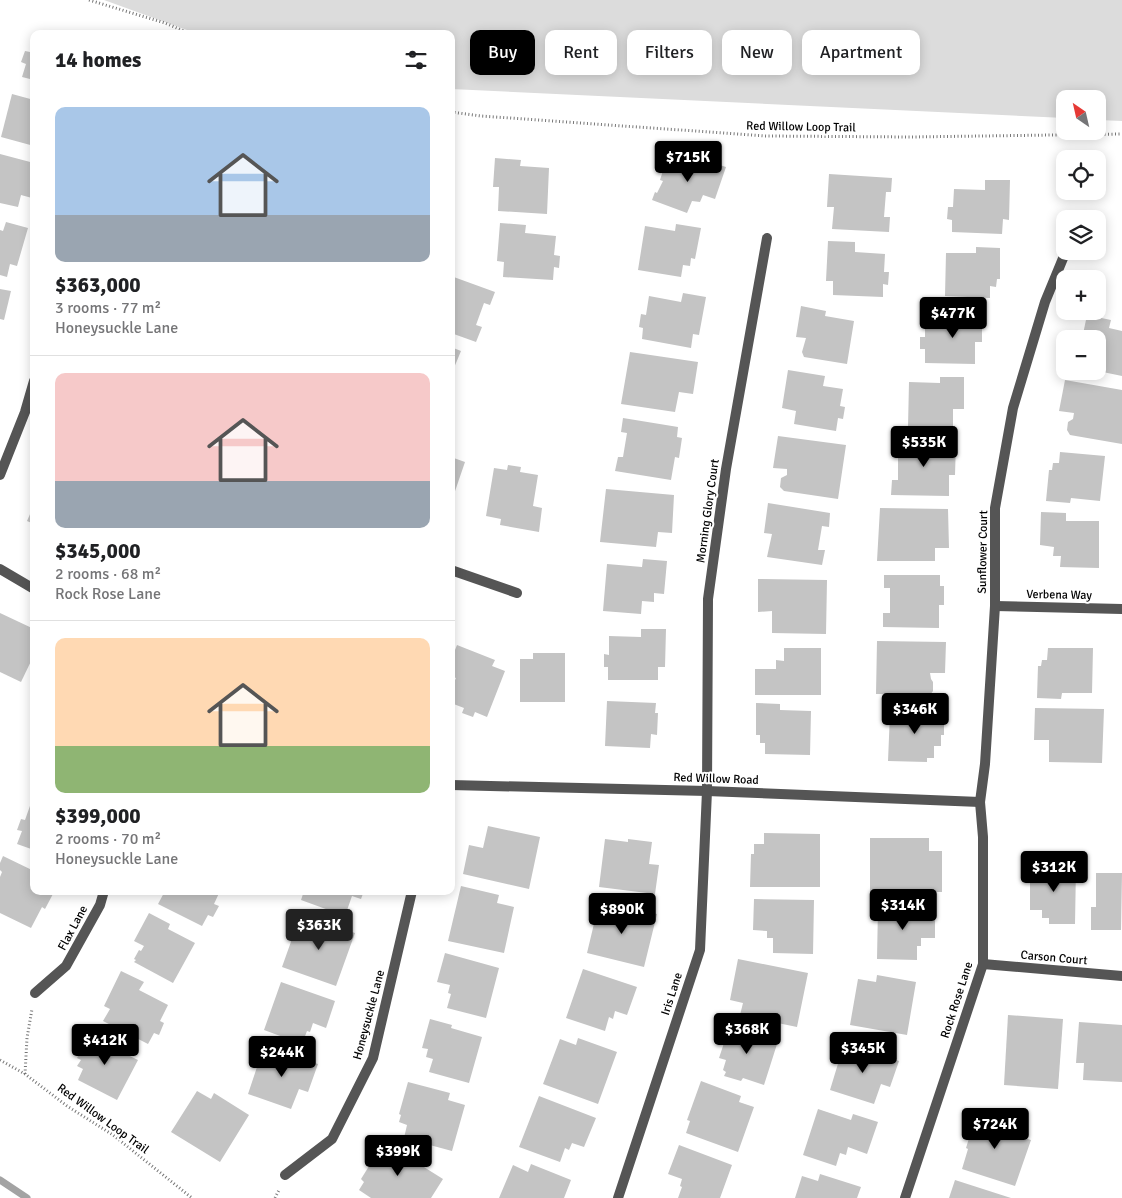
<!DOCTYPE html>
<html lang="en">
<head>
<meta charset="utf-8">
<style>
  body { margin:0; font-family:Signika,sans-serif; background:#f2f2f2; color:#202124; height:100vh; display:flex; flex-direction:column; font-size:19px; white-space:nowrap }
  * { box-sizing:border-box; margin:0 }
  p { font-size:16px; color:#757577 }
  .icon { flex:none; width:28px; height:28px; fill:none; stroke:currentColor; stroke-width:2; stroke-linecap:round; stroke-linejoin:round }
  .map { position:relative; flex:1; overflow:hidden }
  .side { position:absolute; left:30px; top:30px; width:425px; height:865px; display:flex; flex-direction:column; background:#fff; border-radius:10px; box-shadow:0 2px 12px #0003 }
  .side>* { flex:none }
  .banner { position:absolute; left:470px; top:30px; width:475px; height:45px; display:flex; gap:10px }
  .needle { width:32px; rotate:326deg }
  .controls { position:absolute; left:1056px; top:90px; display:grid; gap:10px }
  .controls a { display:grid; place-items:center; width:50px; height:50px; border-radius:10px; background:#fff; box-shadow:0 2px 12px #0003; font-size:25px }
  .price { position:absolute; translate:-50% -42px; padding:0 11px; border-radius:5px; background:#000; color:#fff; font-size:16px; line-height:32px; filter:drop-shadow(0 1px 2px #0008) }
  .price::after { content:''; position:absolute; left:50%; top:30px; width:15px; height:11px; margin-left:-8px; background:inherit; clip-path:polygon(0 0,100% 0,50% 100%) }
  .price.current { background:#222; color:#fff }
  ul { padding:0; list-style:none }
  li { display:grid; align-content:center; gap:10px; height:265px; padding:0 25px }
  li+li { border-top:1px solid #e0e0e0 }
  li span { display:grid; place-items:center; height:155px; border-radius:10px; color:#555 }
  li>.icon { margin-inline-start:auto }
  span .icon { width:90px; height:90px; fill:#fffc; stroke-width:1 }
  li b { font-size:21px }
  h2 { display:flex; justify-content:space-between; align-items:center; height:60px; padding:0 25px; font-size:21px }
  .chip { padding:0 18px; border-radius:10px; background:#fff; box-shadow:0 2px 12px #0003; font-size:18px; line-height:45px }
  .chip.current { background:#000; color:#fff }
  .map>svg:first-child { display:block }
  .green { fill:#dcdcdc }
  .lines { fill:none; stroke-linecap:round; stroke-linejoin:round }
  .stream { stroke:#a3a3a3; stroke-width:7 }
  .building { fill:#c4c4c4 }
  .path { stroke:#777; stroke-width:3; stroke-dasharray:1 2.5; stroke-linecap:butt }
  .street { stroke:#555; stroke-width:10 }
  .labels { text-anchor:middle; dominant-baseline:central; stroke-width:4; stroke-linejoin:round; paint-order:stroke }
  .street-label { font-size:12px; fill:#000; stroke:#fff }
</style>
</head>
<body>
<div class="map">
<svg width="1122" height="1198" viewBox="0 0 1122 1198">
  <rect width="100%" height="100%" fill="#fff"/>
  <path class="green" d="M104,0H1122V121L1098,120V99H1065V118L451,89V34H198Z"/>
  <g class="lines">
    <path class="stream" d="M0,1180L27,1198"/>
  </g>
  <g class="building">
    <path d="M33,39H34V80L22,77L26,64L21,62L25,51L30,52Z"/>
    <path d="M12,94L34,100V146L1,137Z"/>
    <path d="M0,154L34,163V192L32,198L21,195L18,207L0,203Z"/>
    <path d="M668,155L701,167L704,160L726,167L715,199L703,195L700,202L692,201L687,213L652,200L655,192L657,193L663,181L660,180Z"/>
    <path d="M495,158L521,160L520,166L549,168L547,214L498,211L499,187H493Z"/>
    <path d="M829,174L892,178L891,192H886L884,217H890L889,232L832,229L834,207H827Z"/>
    <path d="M985,180H1010L1009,220L1003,219L1002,234L952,232V220L947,219L948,207H953L954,189L985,190Z"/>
    <path d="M6,222L28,228L17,266L10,264L7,277L0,275V230L3,231Z"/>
    <path d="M500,223L526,225L525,233L556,236L554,255L560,256L559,268L554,267L553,280L503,277L504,262L497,261Z"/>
    <path d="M676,224L701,228L695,259L691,258L690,266L683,265L681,277L638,270L645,226L675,231Z"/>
    <path d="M828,241L855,242V252L885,254L884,272H889L888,285L883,284V297L833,295V281H826Z"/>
    <path d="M976,247L1000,248V279H997L996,287L990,286V298L945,296L946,253H976Z"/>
    <path d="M451,276L495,292L490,305L484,303L476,325L482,327L476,342L451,333Z"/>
    <path d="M0,289L11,291L4,320L0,319Z"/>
    <path d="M683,293L706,297L699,335L693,334L691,348L642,339L643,328L639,327L641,314L646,315L649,296L681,302Z"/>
    <path d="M801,306L826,311L825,316L854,321L847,364L804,357L802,352L806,338L796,337Z"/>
    <path d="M956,311H982V342H975V364L925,363V349H920V337H925V321H956Z"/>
    <path d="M1087,315L1111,320L1109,328L1122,331V376L1098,371V339H1082Z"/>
    <path d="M451,347L461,351L451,375Z"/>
    <path d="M630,352L698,362L693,394L679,392L675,412L621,404Z"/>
    <path d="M788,370L825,376L823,386L843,389L840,406L845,407L843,419L838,418L836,431L794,424L796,411L782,408Z"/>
    <path d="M940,377H964V409H953V427H908L909,382L940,383Z"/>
    <path d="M1065,380L1122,390V444L1070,435L1067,430L1068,422L1073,419L1074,413L1059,411Z"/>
    <path d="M623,418L678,427L677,437L682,438L679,458L675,457L671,480L615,471L618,457H623L627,433L621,432Z"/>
    <path d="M778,436L846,445L838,499L784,491L780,487L781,478L787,475V469L773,468Z"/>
    <path d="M893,442H956L955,475H949V496L891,495L892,480H898V456H893Z"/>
    <path d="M1060,452L1105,456L1100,501L1071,498L1070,503L1046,501L1049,470H1052L1053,463H1059Z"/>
    <path d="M451,457L465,462L452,500H451Z"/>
    <path d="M508,465L521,467L520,472L538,475L533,506L542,508L539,532L500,525L501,519L486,516L494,468L507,470Z"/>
    <path d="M606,489L674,495L672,533L658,532L656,547L600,542Z"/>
    <path d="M768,503L830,513L829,527L822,526L818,550H825L822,565L767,557L772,534L764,533Z"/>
    <path d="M34,505V524L27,521Z"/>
    <path d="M880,508L948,509L949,548H935V561H877Z"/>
    <path d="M1041,512L1066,513V521H1099V568L1060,567L1061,556H1053L1054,547L1040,545Z"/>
    <path d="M643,559L667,561L664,594L654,593V602L642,601L641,614L603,611L607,564L642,567Z"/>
    <path d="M884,575H940V586H944V605H939V628L883,627V613H890V588H884Z"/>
    <path d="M758,579L827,580L826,634L772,633V611L758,612Z"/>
    <path d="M0,613L34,629V655L21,682L0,672Z"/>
    <path d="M641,629H666L665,667H658V680H608V667H604V654L609,655V636L641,637Z"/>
    <path d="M877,641L946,642L945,673H930L931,679L933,682V691L930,695L876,694Z"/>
    <path d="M457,645L495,660L492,666L505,671L487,717L475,712L473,717L462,713L464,708L451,703V689L456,678L451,676V660Z"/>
    <path d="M784,648H821V695H755V669H776V660L784,661Z"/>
    <path d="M1048,648H1093L1092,693H1062L1061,699L1037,698L1038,666H1041L1042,660H1047Z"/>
    <path d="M533,653H565V702H520V659H533Z"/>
    <path d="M607,701L656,703L655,713H658L657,735L651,734L650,748L605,746Z"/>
    <path d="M756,703L780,704V710L811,711L810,755L765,754V743H760V735H756Z"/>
    <path d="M923,708H944V735H941V746H934V758H927V762L888,761L890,713H922Z"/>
    <path d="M1035,708L1104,709L1102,763L1049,762V740H1034Z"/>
    <path d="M31,803L34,804V850L17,844L22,831L17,830L21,819L25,820Z"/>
    <path d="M488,826L540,837L529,889L463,874L469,845L483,848Z"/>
    <path d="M764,833L820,834V887H750L751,854H754V844H764Z"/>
    <path d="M870,838H929V851H942V892H870Z"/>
    <path d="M605,839L628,842V839L652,842L649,864L659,865L655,894L599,887Z"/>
    <path d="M3,856L34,871V891L54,892L45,909L42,907L31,928L0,913V877L2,872L0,870V863Z"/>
    <path d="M1030,867H1076L1075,924H1049V918H1042V910H1030Z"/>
    <path d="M1096,873H1122L1121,930H1091V907H1096Z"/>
    <path d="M461,886L499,895L497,903L514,907L504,953L448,941Z"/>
    <path d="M165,891H220L214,904L219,906L213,917L208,915L202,926L158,904Z"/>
    <path d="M304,891H364L361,899L352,896L345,916L301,900Z"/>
    <path d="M754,899L814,900L813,954L773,953V938H767V931L753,930Z"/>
    <path d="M615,904L657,914L644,967L587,953L598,907L613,911Z"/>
    <path d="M878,907L935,908V938H921V946H917V960L877,959Z"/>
    <path d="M149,913L170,924L168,929L195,943L173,983L134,962L136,960L134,959L139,950L141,951L144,946L134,941Z"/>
    <path d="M317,920L355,933L336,986L282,967L298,922L314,928Z"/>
    <path d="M445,953L499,968L486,1018L447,1008L451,994L448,993L450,985L437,982Z"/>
    <path d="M738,959L808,973L797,1027L740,1015L743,1003L730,1000Z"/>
    <path d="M583,969L637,987L627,1015L615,1011L613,1019L609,1017L605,1031L566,1018Z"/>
    <path d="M121,971L144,982L139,990L168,1005L160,1021L164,1023L159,1035L154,1033L148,1044L103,1021L110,1009L104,1006Z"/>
    <path d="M877,975L916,982L907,1035L850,1025L858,979L876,982Z"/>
    <path d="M281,982L335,1001L326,1028L313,1023L310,1032L307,1031L302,1044L264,1030Z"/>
    <path d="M1008,1015L1063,1019L1058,1089L1004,1085Z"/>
    <path d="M430,1019L452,1025L451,1028L482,1037L469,1083L429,1072L433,1059L426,1057L428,1049L422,1048Z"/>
    <path d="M1079,1022L1122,1025V1082L1083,1080L1084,1063H1076Z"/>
    <path d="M725,1024L778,1041L764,1085L743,1078L741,1081L724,1076L726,1072L723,1070L726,1060L719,1058L725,1040L720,1038Z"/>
    <path d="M92,1030L114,1041L111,1047L138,1060L117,1100L78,1080L83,1069L77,1066L81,1060L77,1058Z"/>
    <path d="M578,1038L617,1052L598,1104L543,1084L560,1039L576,1045Z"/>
    <path d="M844,1044L899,1061L890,1087L881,1084L874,1104L830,1090Z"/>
    <path d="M263,1049L287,1057L288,1054L318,1064L308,1092L299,1089L291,1109L248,1094Z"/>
    <path d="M701,1081L741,1096L739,1102L754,1107L738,1152L686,1133L690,1121L687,1120Z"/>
    <path d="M408,1082L450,1093L448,1100L465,1105L452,1151L404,1138L407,1125L399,1122L401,1115L399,1114Z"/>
    <path d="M197,1091L211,1099L214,1093L249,1115L220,1162L171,1132Z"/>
    <path d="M539,1096L596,1118L584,1147L572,1143L569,1150L565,1148L560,1162L519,1147Z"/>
    <path d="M818,1109L851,1120L853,1114L878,1122L867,1154L848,1147L846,1155L840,1153L836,1166L803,1155Z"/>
    <path d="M978,1109L990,1112L988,1118L1016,1128L1014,1135L1031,1140L1015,1186L962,1169L968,1149L966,1148Z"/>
    <path d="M384,1142L443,1179L431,1198H371L359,1190L364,1182L361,1179Z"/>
    <path d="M679,1145L732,1165L720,1198H678L682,1187L680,1186L682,1179L668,1174Z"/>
    <path d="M531,1164L571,1180L564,1198H499L513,1165L528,1172Z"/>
    <path d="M820,1174L861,1187L857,1198H795L802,1176L818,1181Z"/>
    <path d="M955,1180L1011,1198H949Z"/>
  </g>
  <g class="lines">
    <g class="path">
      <path d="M89,0L165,23L191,34"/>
      <path d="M451,112L481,116L766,136L911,137L1122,134"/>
      <path d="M0,1060L25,1074L67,1106L113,1135L192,1198"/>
      <path d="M25,1074L27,1038L32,1009"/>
      <path d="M275,1198L279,1190"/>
    </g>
    <g class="street">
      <path d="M0,475L25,412L34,381"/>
      <path d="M0,569L34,589"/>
      <path d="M451,570L517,593"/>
      <path d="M995,606L1122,609"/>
      <path d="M451,785L707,791L980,802"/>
      <path d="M983,964L1122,976"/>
      <path d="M35,993L66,966L100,905L104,891"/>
      <path d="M285,1175L332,1139L373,1058L412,891"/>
      <path d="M618,1198L700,950L707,791L708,599L726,469L767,238"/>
      <path d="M905,1198L983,964V837L980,802L985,764L995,606V508L1013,408L1045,302L1066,251"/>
    </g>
  </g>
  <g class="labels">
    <g class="street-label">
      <text transform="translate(801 127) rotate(1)">Red Willow Loop Trail</text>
      <text transform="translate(708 511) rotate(-82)">Morning Glory Court</text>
      <text transform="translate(983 552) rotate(-89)">Sunflower Court</text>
      <text transform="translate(1059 595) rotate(1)">Verbena Way</text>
      <text transform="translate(716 779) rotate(2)">Red Willow Road</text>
      <text transform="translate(73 928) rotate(-62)">Flax Lane</text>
      <text transform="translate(1054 958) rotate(5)">Carson Court</text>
      <text transform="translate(672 994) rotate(-72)">Iris Lane</text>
      <text transform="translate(957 1000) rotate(-72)">Rock Rose Lane</text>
      <text transform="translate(369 1015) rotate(-75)">Honeysuckle Lane</text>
      <text transform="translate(103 1119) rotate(36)">Red Willow Loop Trail</text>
    </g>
  </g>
</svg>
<div class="controls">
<a><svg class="needle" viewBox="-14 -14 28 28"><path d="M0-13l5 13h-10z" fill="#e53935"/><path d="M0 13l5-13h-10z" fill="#757577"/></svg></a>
<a><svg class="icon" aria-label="locate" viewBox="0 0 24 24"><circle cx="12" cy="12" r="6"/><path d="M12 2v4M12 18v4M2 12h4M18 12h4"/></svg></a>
<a><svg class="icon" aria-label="layers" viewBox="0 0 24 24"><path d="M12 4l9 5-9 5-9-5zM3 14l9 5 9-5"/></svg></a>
<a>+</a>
<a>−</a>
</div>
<b class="price" style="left:688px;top:183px">$715K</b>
<b class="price" style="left:953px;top:339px">$477K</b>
<b class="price" style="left:924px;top:468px">$535K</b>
<b class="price" style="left:915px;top:735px">$346K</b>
<b class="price" style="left:1054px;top:893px">$312K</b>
<b class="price" style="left:903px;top:931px">$314K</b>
<b class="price" style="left:622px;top:935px">$890K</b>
<b class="price current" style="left:319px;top:951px">$363K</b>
<b class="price" style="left:747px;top:1055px">$368K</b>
<b class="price" style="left:105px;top:1066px">$412K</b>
<b class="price" style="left:863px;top:1074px">$345K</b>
<b class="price" style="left:282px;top:1078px">$244K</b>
<b class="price" style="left:995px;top:1150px">$724K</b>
<b class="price" style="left:398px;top:1177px">$399K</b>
<div class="banner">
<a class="chip current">Buy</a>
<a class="chip">Rent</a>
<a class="chip">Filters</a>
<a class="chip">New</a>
<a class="chip">Apartment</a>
</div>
<section class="side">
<h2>14 homes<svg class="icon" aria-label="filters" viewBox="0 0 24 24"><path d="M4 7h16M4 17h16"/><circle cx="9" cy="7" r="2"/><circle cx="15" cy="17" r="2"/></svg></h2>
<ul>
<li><span style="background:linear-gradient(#a9c7e8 70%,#9aa5b1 0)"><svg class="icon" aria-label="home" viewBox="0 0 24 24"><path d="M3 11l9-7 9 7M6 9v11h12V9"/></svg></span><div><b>$363,000</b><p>3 rooms · 77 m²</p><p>Honeysuckle Lane</p></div></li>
<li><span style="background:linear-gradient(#f6c9c9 70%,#9aa5b1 0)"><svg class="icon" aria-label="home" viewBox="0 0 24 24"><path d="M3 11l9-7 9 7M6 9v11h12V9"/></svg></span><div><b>$345,000</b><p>2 rooms · 68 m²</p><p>Rock Rose Lane</p></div></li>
<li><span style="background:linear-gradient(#ffd9b3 70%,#8fb573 0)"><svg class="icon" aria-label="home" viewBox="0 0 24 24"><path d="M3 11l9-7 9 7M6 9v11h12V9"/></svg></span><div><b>$399,000</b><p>2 rooms · 70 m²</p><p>Honeysuckle Lane</p></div></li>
</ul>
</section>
</div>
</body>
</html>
